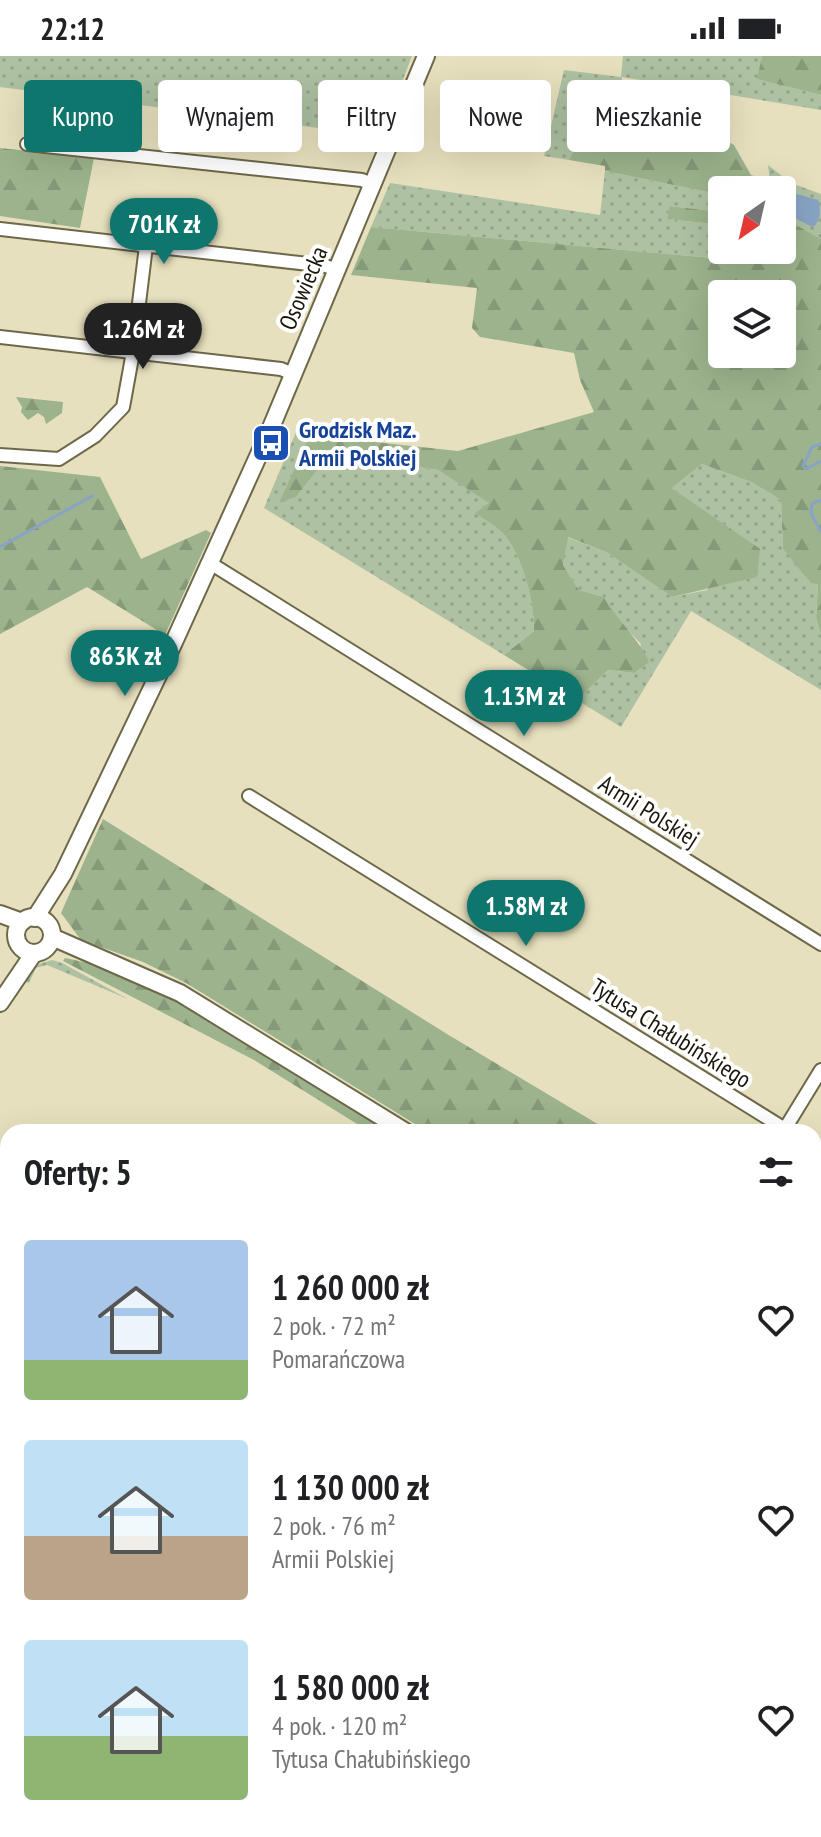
<!DOCTYPE html>
<html lang="pl">
<head>
<meta charset="utf-8">
<style>
  body { margin:0; font-family:"PT Sans Narrow",sans-serif; background:#f2f2f2; color:#202124; height:100vh; display:flex; flex-direction:column; font-size:30px; white-space:nowrap }
  * { box-sizing:border-box; margin:0 }
  p { font-size:26px; color:#757577 }
  .icon { flex:none; width:44px; height:44px; fill:none; stroke:currentColor; stroke-width:2; stroke-linecap:round; stroke-linejoin:round }
  .map { position:relative; flex:1; overflow:hidden }
  .drawer { position:absolute; left:0px; top:1068px; width:822px; height:714px; display:flex; flex-direction:column; background:#fff; border-radius:24px 24px 0 0; box-shadow:0 8px 32px #0002 }
  .drawer>* { flex:none }
  .hud { position:absolute; left:24px; top:24px; width:774px; height:72px; display:flex; gap:16px }
  .needle { width:52px; rotate:214deg }
  .fabs { position:absolute; left:708px; top:120px; display:grid; gap:16px }
  .fabs a { display:grid; place-items:center; width:88px; height:88px; border-radius:8px; background:#fff; box-shadow:0 8px 32px #0002; font-size:40px }
  .price { position:absolute; translate:-50% -68px; padding:0 18px; border-radius:28px; background:#0f766e; color:#fff; font-size:26px; line-height:52px; filter:drop-shadow(0 2px 4px #0008) }
  .price::after { content:''; position:absolute; left:50%; top:48px; width:24px; height:18px; margin-left:-12px; background:inherit; clip-path:polygon(0 0,100% 0,50% 100%) }
  .price.current { background:#222; color:#fff }
  ul { padding:0; list-style:none }
  li { display:flex; align-items:center; gap:24px; height:200px; padding:0 24px }
  li span { display:grid; place-items:center; flex:none; width:224px; height:160px; border-radius:8px; color:#555 }
  li>.icon { margin-inline-start:auto }
  span .icon { width:96px; height:96px; fill:#fffc; stroke-width:1 }
  li b { font-size:34px }
  h2 { display:flex; justify-content:space-between; align-items:center; height:96px; padding:0 24px; font-size:34px }
  .pill { padding:0 28px; border-radius:8px; background:#fff; box-shadow:0 8px 32px #0002; font-size:28px; line-height:72px }
  .pill.current { background:#0f766e; color:#fff }
  .status { display:flex; justify-content:space-between; align-items:center; height:56px; padding:0 40px; background:#fff; direction:ltr }
  .status svg { height:22px; fill:currentColor }
  .map>svg:first-child { display:block }
  .medical { fill:#d5d2e8 }
  .grass { fill:url(#grass-dots) }
  .forest { fill:url(#forest-firs); fill-rule:evenodd }
  .garden { fill:#aec1a2 }
  .water { fill:#88a4c5 }
  .lines { fill:none; stroke-linecap:round; stroke-linejoin:round }
  .stream { stroke:#88a4c5; stroke-width:3 }
  .minor-casing { stroke:#6d6849; stroke-width:16 }
  .tertiary-casing { stroke:#6d6849; stroke-width:20 }
  .minor { stroke:#fff; stroke-width:12 }
  .tertiary { stroke:#fff; stroke-width:16 }
  .labels { text-anchor:middle; dominant-baseline:central; stroke-width:8; stroke-linejoin:round; paint-order:stroke }
  .street-label { font-size:24px; fill:#19160a; stroke:#fff }
  .transit-label { font-size:24px; font-weight:bold; fill:#164399; stroke:#fff; text-anchor:start }
</style>
</head>
<body>
<div class="status"><b>22:12</b><svg viewBox="0 0 49 12"><path d="M0 12V9h3v3zM5 12V6h3v6zM10 12V3h3v9zM15 12V0h3v12zM26 1h20v11H26zM47 4h2v5h-2z"/></svg></div>
<div class="map">
<svg width="821" height="1781" viewBox="0 0 821 1781">
  <defs>
    <pattern id="grass-dots" width="8" height="8" patternUnits="userSpaceOnUse" patternTransform="scale(2)"><rect width="8" height="8" fill="#aec1a2"/><path d="M2 2h.1M6 6h.1" fill="none" stroke="#95a58a" stroke-width="1.8" stroke-linecap="round"/></pattern>
    <pattern id="forest-firs" width="22" height="20" patternUnits="userSpaceOnUse" patternTransform="scale(2)"><rect width="22" height="20" fill="#9cb38d"/><path d="M5 1l3.5 6h-7zM16 11l3.5 6h-7z" fill="#869978"/></pattern>
  </defs>
  <rect width="100%" height="100%" fill="#e6e0be"/>
  <path class="medical" d="M814,1350L821,1355V1781H508L512,1774H814Z"/>
  <g class="grass">
    <path d="M0,0H412L381,80L0,31Z"/>
    <path d="M623,0H762L758,23L821,39V54L622,21L619,76C605,75 593,85 578,85L569,104L544,100L564,14L621,21Z"/>
    <path d="M768,109L791,127L821,138V183L782,161V134H771Z"/>
    <path d="M605,115L722,139V156L669,150L667,163L722,169V194H745V205L371,171L390,127L600,159Z"/>
    <path d="M297,374L310,379L280,446L296,441L330,398L438,414L490,447L476,457C485,464 498,471 505,480C523,501 535,548 534,575L504,599L264,452Z"/>
    <path d="M702,408L751,426L781,444L783,493L818,527L816,562L821,579V634L691,555L621,671L577,644L608,614L634,617L641,588L616,562L604,541L579,534L563,509L567,481L606,496L672,541L707,534L759,493L672,432Z"/>
    <path d="M52,904L62,907L128,943L47,909L36,912L29,927L26,926L36,909Z"/>
  </g>
  <g class="forest">
    <path d="M762,0H821V39L757,23Z"/>
    <path d="M612,76L720,81L734,89L751,119L768,125L771,134H722V139L605,115V110L569,104L578,85H592Z"/>
    <path d="M0,92L94,102L80,172L0,160Z"/>
    <path d="M669,150L722,156V169L667,163Z"/>
    <path d="M782,161L821,183V579L816,562L818,528L811,527L783,493L781,444L751,426L702,408L672,432L760,493L757,521L672,541L606,496L568,481L563,509L579,534L604,541C618,565 638,582 649,606L634,617L608,614L577,644L504,599L534,575C535,549 523,501 505,480C498,471 485,464 475,457L489,447L438,414L330,398L296,441L279,447L310,379L458,395L594,356L580,324L574,297L480,281L472,272L477,232L351,219L371,171L745,205V194H782ZM722,238H782V298H722Z"/>
    <path d="M16,341L63,346L62,357L46,368L44,361L38,357L28,364L21,356L22,351Z"/>
    <path d="M0,410L100,421L141,503L206,474L211,477L165,579L87,531L0,578Z"/>
    <path d="M103,763L447,978L611,1076H428L186,927L143,906L81,884L61,857Z"/>
    <path d="M65,902L98,909L146,926L395,1076H370L254,1004L63,905Z"/>
  </g>
  <g class="garden">
    <path d="M0,1552L8,1563V1774H73L68,1781H0Z"/>
    <path d="M101,1774H340L341,1781H96Z"/>
  </g>
  <path class="water" d="M782,134L818,144C821,152 821,166 813,171L782,156Z"/>
  <g class="lines">
    <g class="stream">
      <path d="M821,388L812,391L803,410L806,413L821,405"/>
      <path d="M821,444L813,447C807,458 817,466 821,476"/>
      <path d="M0,491L92,440"/>
    </g>
    <defs>
      <g id="minor">
        <path d="M27,88L362,124L373,129"/>
        <path d="M0,173L326,210L336,214"/>
        <path d="M0,281L281,313L293,318"/>
        <path d="M0,399L59,403L95,380L123,351L133,296L146,190"/>
        <path d="M210,507L821,888"/>
        <path d="M249,740L785,1073"/>
        <path d="M783,1076L821,1014"/>
        <path d="M0,1343L8,1330"/>
        <path d="M0,1536L8,1541"/>
        <path d="M81,1781L85,1774"/>
        <path d="M355,1781L360,1774"/>
      </g>
      <g id="tertiary">
        <path d="M0,858L22,866"/>
        <circle cx="34" cy="879" r="18"/>
        <path d="M35,862L63,818L174,586L270,374L426,0"/>
        <path d="M52,881L180,937L406,1076"/>
        <path d="M0,947L34,897"/>
        <path d="M814,1305L821,1309"/>
      </g>
    </defs>
    <use href="#minor" class="minor-casing"/>
    <use href="#tertiary" class="tertiary-casing"/>
    <use href="#minor" class="minor"/>
    <use href="#tertiary" class="tertiary"/>
  </g>
  <defs>
    <symbol id="bus-square" viewBox="-11 -11 22 22"><rect x="-9" y="-9" width="18" height="18" rx="4" fill="#1a4fb4" stroke="#fff"/><path d="M-5-6H5V4H4V6H2V4H-2V6H-4V4H-5ZM-3.5-4V0h7V-4ZM-3.5 1.2v1.5H-2V1.2ZM2 1.2v1.5H3.5V1.2Z" fill="#fff"/></symbol>
  </defs>
  <g fill-rule="evenodd">
    <use href="#bus-square" x="249" y="365" width="44" height="44"/>
  </g>
  <g class="labels">
    <g class="street-label">
      <text transform="translate(303 232) rotate(-67)">Osowiecka</text>
      <text transform="translate(649 755) rotate(32)">Armii Polskiej</text>
      <text transform="translate(671 977) rotate(32)">Tytusa Chałubińskiego</text>
    </g>
    <g class="transit-label">
      <text x="299" y="373">Grodzisk Maz.<tspan x="299" dy="28">Armii Polskiej</tspan></text>
    </g>
  </g>
</svg>
<div class="fabs">
<a><svg class="needle" viewBox="-14 -14 28 28"><path d="M0-13l5 13h-10z" fill="#e53935"/><path d="M0 13l5-13h-10z" fill="#757577"/></svg></a>
<a><svg class="icon" aria-label="layers" viewBox="0 0 24 24"><path d="M12 4l9 5-9 5-9-5zM3 14l9 5 9-5"/></svg></a>
</div>
<b class="price" style="left:164px;top:210px">701K zł</b>
<b class="price current" style="left:143px;top:315px">1.26M zł</b>
<b class="price" style="left:125px;top:642px">863K zł</b>
<b class="price" style="left:524px;top:682px">1.13M zł</b>
<b class="price" style="left:526px;top:892px">1.58M zł</b>
<div class="hud">
<a class="pill current">Kupno</a>
<a class="pill">Wynajem</a>
<a class="pill">Filtry</a>
<a class="pill">Nowe</a>
<a class="pill">Mieszkanie</a>
</div>
<section class="drawer">
<h2>Oferty: 5<svg class="icon" aria-label="filters" viewBox="0 0 24 24"><path d="M4 7h16M4 17h16"/><circle cx="9" cy="7" r="2"/><circle cx="15" cy="17" r="2"/></svg></h2>
<ul>
<li><span style="background:linear-gradient(#a9c7e8 75%,#8fb573 0)"><svg class="icon" aria-label="home" viewBox="0 0 24 24"><path d="M3 11l9-7 9 7M6 9v11h12V9"/></svg></span><div><b>1 260 000 zł</b><p>2 pok. · 72 m²</p><p>Pomarańczowa</p></div><svg class="icon" aria-label="heart" viewBox="0 0 24 24"><path d="M12 20l-8-8c-3-5 5-10 8-4 3-6 11-1 8 4z"/></svg></li>
<li><span style="background:linear-gradient(#bfe0f5 60%,#b9a48a 0)"><svg class="icon" aria-label="home" viewBox="0 0 24 24"><path d="M3 11l9-7 9 7M6 9v11h12V9"/></svg></span><div><b>1 130 000 zł</b><p>2 pok. · 76 m²</p><p>Armii Polskiej</p></div><svg class="icon" aria-label="heart" viewBox="0 0 24 24"><path d="M12 20l-8-8c-3-5 5-10 8-4 3-6 11-1 8 4z"/></svg></li>
<li><span style="background:linear-gradient(#bfe0f5 60%,#8fb573 0)"><svg class="icon" aria-label="home" viewBox="0 0 24 24"><path d="M3 11l9-7 9 7M6 9v11h12V9"/></svg></span><div><b>1 580 000 zł</b><p>4 pok. · 120 m²</p><p>Tytusa Chałubińskiego</p></div><svg class="icon" aria-label="heart" viewBox="0 0 24 24"><path d="M12 20l-8-8c-3-5 5-10 8-4 3-6 11-1 8 4z"/></svg></li>
</ul>
</section>
</div>
</body>
</html>
